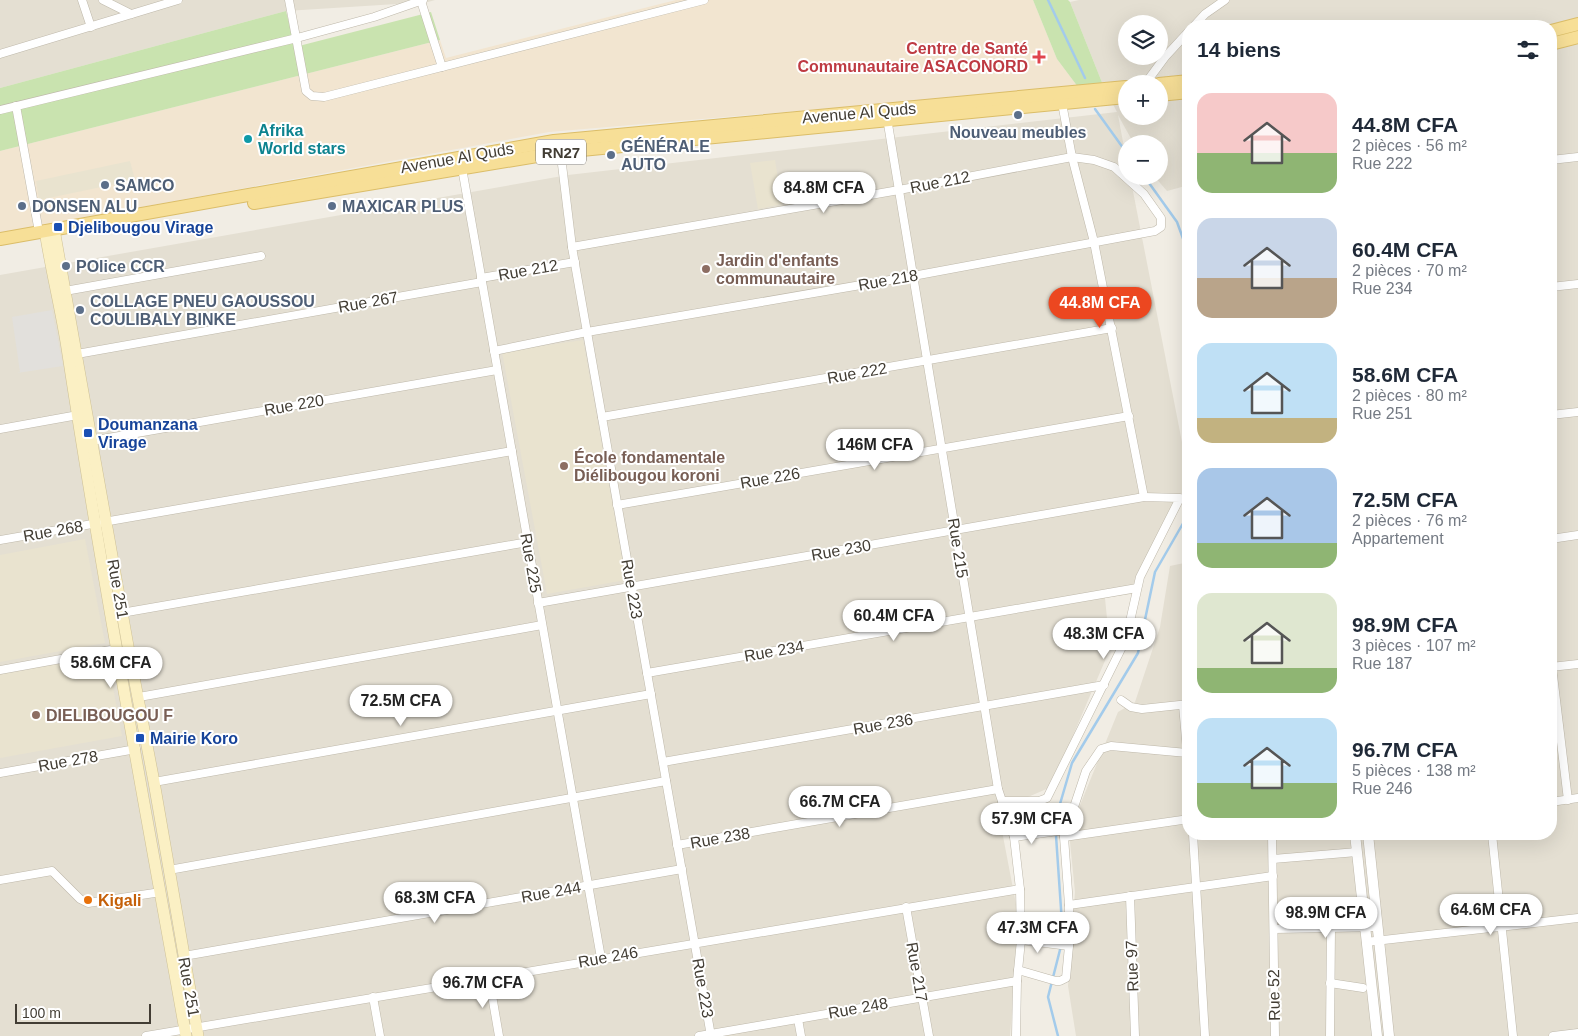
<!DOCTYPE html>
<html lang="fr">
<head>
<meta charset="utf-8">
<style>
  body { margin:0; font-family:Helvetica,sans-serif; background:#f2f2f3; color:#1f2937; height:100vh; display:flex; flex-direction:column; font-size:19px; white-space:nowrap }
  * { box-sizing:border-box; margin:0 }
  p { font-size:16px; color:#747a83 }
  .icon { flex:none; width:28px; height:28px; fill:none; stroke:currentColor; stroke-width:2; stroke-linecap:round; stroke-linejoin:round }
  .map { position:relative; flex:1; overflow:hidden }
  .panel { position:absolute; left:1182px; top:20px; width:375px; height:820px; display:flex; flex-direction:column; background:#fff; border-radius:20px; box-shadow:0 5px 20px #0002 }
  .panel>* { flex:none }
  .controls { position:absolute; left:1118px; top:15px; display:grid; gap:10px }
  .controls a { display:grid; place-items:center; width:50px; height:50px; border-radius:50%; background:#fff; box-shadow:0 5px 20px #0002; font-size:25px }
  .scale { position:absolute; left:15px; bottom:12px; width:136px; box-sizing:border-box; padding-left:5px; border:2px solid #423d34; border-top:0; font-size:14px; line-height:18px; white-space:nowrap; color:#423d34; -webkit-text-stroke:4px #fff; paint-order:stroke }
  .price { position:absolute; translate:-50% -42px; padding:0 11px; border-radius:18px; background:#fff; color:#222; font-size:16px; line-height:32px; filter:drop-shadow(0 1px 2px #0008) }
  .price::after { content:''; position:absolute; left:50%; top:30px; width:15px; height:11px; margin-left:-8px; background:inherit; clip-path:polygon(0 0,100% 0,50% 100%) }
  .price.selected { background:#ec4720; color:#fff }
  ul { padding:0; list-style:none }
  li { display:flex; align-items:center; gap:15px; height:125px; padding:0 15px }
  li span { display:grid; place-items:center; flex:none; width:140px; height:100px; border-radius:15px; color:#555 }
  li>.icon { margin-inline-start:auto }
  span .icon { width:60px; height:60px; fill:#fffc; stroke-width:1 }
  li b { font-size:21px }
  h2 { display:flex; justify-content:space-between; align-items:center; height:60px; padding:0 15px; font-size:21px }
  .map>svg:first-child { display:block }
  .residential { fill:#e4dfd2; fill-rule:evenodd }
  .commercial { fill:#f2e5d0 }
  .education { fill:#e9e3cf }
  .green { fill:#c9e3af }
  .parking { fill:#e2e0dc }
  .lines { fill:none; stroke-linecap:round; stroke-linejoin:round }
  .stream { stroke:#a3cbeb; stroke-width:2.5 }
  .minor-casing { stroke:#beb8aa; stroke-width:9 }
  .tertiary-casing { stroke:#beb8aa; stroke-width:11 }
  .secondary-casing { stroke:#cec196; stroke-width:12 }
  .primary-casing { stroke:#dbbd68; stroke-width:14 }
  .minor { stroke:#fff; stroke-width:8 }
  .tertiary { stroke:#fff; stroke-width:10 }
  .secondary { stroke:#fbf0c4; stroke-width:11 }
  .primary { stroke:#f7df97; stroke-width:12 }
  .health-dot { fill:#e0444e; stroke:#fff; stroke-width:2 }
  .service-dot { fill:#5c6f8a; stroke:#fff; stroke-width:2 }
  .culture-dot { fill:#0f9aa8; stroke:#fff; stroke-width:2 }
  .transit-dot { fill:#1a4fb4; stroke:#fff; stroke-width:2 }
  .education-dot { fill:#8d6e63; stroke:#fff; stroke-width:2 }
  .food-dot { fill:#e8710a; stroke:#fff; stroke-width:2 }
  .labels { text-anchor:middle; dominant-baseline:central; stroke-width:4; stroke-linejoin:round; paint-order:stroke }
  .shield { fill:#fff; stroke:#7b7771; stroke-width:1 }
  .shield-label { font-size:15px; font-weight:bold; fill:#423d34 }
  .health-label { font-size:16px; font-weight:bold; fill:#be3a42; stroke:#fff; text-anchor:end }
  .street-label { font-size:16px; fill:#423d34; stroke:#fff }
  .culture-label { font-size:16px; font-weight:bold; fill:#0d838f; stroke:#fff; text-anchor:start }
  .service-label { font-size:16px; font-weight:bold; fill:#4e5e75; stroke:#fff; text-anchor:start }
  .transit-label { font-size:16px; font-weight:bold; fill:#164399; stroke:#fff; text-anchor:start }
  .education-label { font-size:16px; font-weight:bold; fill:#785e54; stroke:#fff; text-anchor:start }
  .food-label { font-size:16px; font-weight:bold; fill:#c56008; stroke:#fff; text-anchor:start }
</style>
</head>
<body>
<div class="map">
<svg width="1578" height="1036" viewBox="0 0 1578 1036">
  <rect width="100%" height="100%" fill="#f1ede4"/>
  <g class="residential">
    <path d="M0,0H435L428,2L286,11L0,88Z"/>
    <path d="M1079,0H1578V1036H1076L1068,986L1075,892L1069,832L1118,712L1135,702L1160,627L1170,566L1189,562V834H1551V26H1189V185L1167,191L1154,176H1159V144H1134L1118,115L1126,158V176H1130L1189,478L1137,593L1105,598L1110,649L1051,787L998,810L1019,920L1010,1036H0V275L568,175L1117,112L1103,85L1070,2ZM1126,24H1159V56H1126ZM1126,84H1159V116H1126Z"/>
  </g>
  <path class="commercial" d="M676,0H1033L1057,59L1078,87L549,132L0,233V151L440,40L446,58Z"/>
  <g class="education">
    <path d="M775,160L782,204L758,209L750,163Z"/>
    <path d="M130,161L135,180L39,200L36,181Z"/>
    <path d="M583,340L626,580L547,594L502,352Z"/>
    <path d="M85,539L105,643L0,662V555Z"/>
    <path d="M107,655L122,736L0,758V674Z"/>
  </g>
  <g class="green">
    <path d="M1033,0H1068L1070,2L1103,85L1078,87L1057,59Z"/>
    <path d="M286,11L295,47L431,12L440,40L0,151V88Z"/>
  </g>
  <path class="parking" d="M52,310L63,366L17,373L20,372L12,317Z"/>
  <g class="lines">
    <g class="stream">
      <path d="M1048,0L1085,78"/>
      <path d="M1095,109L1126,152"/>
      <path d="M1144,176L1177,222L1189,255"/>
      <path d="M1058,1036L1048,997L1063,938L1055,821L1072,763L1138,653L1155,572L1189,513"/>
    </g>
    <defs>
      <g id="minor">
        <path d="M82,0L91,27"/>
        <path d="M103,0L131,14"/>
        <path d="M289,0L306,91L312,96L324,97L704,0"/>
        <path d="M421,1L442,67"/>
        <path d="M1194,26L1205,14L1225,0"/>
        <path d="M0,54L178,0"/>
        <path d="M1145,84L1165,57L1189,31"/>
        <path d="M1062,103L1072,157L1094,242L1144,497"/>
        <path d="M16,106L39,232"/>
        <path d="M0,110L297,38L374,17L423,0"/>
        <path d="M887,118L998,789L1014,837L1020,889L1021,940L1017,981L1016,1036"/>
        <path d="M560,148L572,247L711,1036"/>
        <path d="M1551,160L1578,157"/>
        <path d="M462,168L601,958"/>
        <path d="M481,278L575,262"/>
        <path d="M1551,287L1578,284"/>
        <path d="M65,291L261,256"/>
        <path d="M494,351L587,332L913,276L1155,231L1161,227V218L1144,194L1114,167L1094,160L1072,157L899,190L572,247"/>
        <path d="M77,354L482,282"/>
        <path d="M1551,415L1578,412"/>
        <path d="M602,417L1112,328"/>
        <path d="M0,429L78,415"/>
        <path d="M91,441L497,370"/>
        <path d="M617,505L1129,416"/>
        <path d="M1551,539L1578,535"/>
        <path d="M0,540L512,451"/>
        <path d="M538,603L1144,497L1180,498L1140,577L1126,639L1047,798L1039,801H1002"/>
        <path d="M110,615L528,542"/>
        <path d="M1551,667L1578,664"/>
        <path d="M1552,667L1568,800"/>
        <path d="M0,670L116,649"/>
        <path d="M647,673L1137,588"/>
        <path d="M139,697L542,625"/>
        <path d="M1121,700L1131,707L1142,709L1189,704"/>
        <path d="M1183,705L1189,773"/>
        <path d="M663,762L1104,685"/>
        <path d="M0,773L136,749"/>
        <path d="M154,782L651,694"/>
        <path d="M1551,802L1578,798"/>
        <path d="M1193,834L1205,1036"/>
        <path d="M1272,834L1275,1036"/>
        <path d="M1492,834L1513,1036"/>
        <path d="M1014,837L1066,830"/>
        <path d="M1064,837L1189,819"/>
        <path d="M677,845L998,789"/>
        <path d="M1273,859L1357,852"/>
        <path d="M169,870L666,781"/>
        <path d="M0,880L52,871L80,899L88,903L161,892"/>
        <path d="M1130,896L1135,1036"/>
        <path d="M1069,905L1273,876"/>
        <path d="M906,907L929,1036"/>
        <path d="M1274,929L1378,927"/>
        <path d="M1021,940L1069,946"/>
        <path d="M1366,942L1578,918"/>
        <path d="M184,956L682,869"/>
        <path d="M1018,970L1056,981H1060L1066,978L1069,946V905L1064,837L1086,771L1101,749L1111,746L1187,753"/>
        <path d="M489,978L499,1036"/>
        <path d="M1330,983L1363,988"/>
        <path d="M373,997L380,1036"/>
        <path d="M798,1019L801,1036"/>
        <path d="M146,1036L1020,889"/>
        <path d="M699,1036L1017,981"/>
        <path d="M1330,1036L1331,928"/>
        <path d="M1553,1036L1578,1033"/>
      </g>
      <g id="tertiary">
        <path d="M1355,834L1377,1036"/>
        <path d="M1368,834L1389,1036"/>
      </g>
      <g id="secondary">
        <path d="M54,229L128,646L154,782L198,1036"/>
        <path d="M45,231C51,270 61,309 67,348C102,578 145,807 186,1036"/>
      </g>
      <g id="primary">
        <path d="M1551,31L1578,24"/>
        <path d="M1551,44L1578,37"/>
        <path d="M1159,84L1189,81"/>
        <path d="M1159,95L1189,92"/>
        <path d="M254,203L561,152L1126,97"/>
        <path d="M0,239L554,141L1126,87"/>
      </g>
    </defs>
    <use href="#minor" class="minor-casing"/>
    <use href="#tertiary" class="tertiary-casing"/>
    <use href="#secondary" class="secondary-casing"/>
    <use href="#primary" class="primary-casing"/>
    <use href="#minor" class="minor"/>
    <use href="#tertiary" class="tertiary"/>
    <use href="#secondary" class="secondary"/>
    <use href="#primary" class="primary"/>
  </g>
  <path class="health-dot" d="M1036.5 49.5h5v5h5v5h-5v5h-5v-5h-5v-5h5z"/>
  <g class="service-dot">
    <circle cx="1018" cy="115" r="5"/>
    <circle cx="611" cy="155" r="5"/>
    <circle cx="105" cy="185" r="5"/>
    <circle cx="22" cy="206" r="5"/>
    <circle cx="332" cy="206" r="5"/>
    <circle cx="66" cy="266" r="5"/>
    <circle cx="80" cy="310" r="5"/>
  </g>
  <circle class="culture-dot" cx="248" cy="139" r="5"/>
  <g class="transit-dot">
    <rect x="53" y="222" width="10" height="10" rx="2.5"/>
    <rect x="83" y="428" width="10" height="10" rx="2.5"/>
    <rect x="135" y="733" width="10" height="10" rx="2.5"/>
  </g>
  <g class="education-dot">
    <circle cx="706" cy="269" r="5"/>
    <circle cx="564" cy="466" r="5"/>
    <circle cx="36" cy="715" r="5"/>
  </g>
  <circle class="food-dot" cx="88" cy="900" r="5"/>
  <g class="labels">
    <rect class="shield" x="536" y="139.5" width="50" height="25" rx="4"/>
    <g class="shield-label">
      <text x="561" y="152">RN27</text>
    </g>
    <g class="health-label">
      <text x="1028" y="48">Centre de Santé<tspan x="1028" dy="18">Communautaire ASACONORD</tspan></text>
    </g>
    <g class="street-label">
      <text transform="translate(859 113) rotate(-5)">Avenue Al Quds</text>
      <text transform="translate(457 158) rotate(-10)">Avenue Al Quds</text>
      <text transform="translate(940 182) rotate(-11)">Rue 212</text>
      <text transform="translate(528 270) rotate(-10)">Rue 212</text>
      <text transform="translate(888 280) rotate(-10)">Rue 218</text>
      <text transform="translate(368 302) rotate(-10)">Rue 267</text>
      <text transform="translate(857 373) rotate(-10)">Rue 222</text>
      <text transform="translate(294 405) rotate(-10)">Rue 220</text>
      <text transform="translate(770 478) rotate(-10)">Rue 226</text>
      <text transform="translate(53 531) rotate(-10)">Rue 268</text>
      <text transform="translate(958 548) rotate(81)">Rue 215</text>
      <text transform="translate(841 550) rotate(-10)">Rue 230</text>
      <text transform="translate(531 563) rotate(80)">Rue 225</text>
      <text transform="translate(118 589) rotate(80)">Rue 251</text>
      <text transform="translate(632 589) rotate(80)">Rue 223</text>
      <text transform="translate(774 651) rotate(-10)">Rue 234</text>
      <text transform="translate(883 724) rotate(-10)">Rue 236</text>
      <text transform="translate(68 761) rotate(-10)">Rue 278</text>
      <text transform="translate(720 838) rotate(-10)">Rue 238</text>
      <text transform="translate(551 892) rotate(-10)">Rue 244</text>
      <text transform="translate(608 957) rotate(-10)">Rue 246</text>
      <text transform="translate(1132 966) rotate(-92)">Rue 97</text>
      <text transform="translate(917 972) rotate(80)">Rue 217</text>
      <text transform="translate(189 987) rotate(80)">Rue 251</text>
      <text transform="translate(703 988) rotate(80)">Rue 223</text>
      <text transform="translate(1274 995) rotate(-91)">Rue 52</text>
      <text transform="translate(858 1008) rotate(-10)">Rue 248</text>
    </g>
    <g class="culture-label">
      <text x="258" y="130">Afrika<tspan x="258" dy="18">World stars</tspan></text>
    </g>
    <g class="service-label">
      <text x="1018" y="132" text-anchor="middle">Nouveau meubles</text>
      <text x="621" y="146">GÉNÉRALE<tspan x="621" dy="18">AUTO</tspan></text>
      <text x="115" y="185">SAMCO</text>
      <text x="32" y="206">DONSEN ALU</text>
      <text x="342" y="206">MAXICAR PLUS</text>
      <text x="76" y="266">POlice CCR</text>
      <text x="90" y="301">COLLAGE PNEU GAOUSSOU<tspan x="90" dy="18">COULIBALY BINKE</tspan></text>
    </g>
    <g class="transit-label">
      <text x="68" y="227">Djelibougou Virage</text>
      <text x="98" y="424">Doumanzana<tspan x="98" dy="18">Virage</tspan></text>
      <text x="150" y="738">Mairie Koro</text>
    </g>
    <g class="education-label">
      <text x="716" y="260">Jardin d'enfants<tspan x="716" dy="18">communautaire</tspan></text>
      <text x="574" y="457">École fondamentale<tspan x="574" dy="18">Diélibougou koroni</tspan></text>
      <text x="46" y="715">DIELIBOUGOU F</text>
    </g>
    <g class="food-label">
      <text x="98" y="900">Kigali</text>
    </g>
  </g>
</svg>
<div class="controls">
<a><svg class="icon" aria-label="layers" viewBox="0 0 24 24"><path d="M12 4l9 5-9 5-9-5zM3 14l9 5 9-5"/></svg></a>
<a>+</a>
<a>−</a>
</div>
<div class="scale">100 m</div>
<b class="price" style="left:824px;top:214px">84.8M CFA</b>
<b class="price selected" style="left:1100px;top:329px">44.8M CFA</b>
<b class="price" style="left:875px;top:471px">146M CFA</b>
<b class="price" style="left:894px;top:642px">60.4M CFA</b>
<b class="price" style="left:1104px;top:660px">48.3M CFA</b>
<b class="price" style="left:111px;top:689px">58.6M CFA</b>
<b class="price" style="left:401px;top:727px">72.5M CFA</b>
<b class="price" style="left:840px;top:828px">66.7M CFA</b>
<b class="price" style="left:1032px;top:845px">57.9M CFA</b>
<b class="price" style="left:435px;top:924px">68.3M CFA</b>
<b class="price" style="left:1491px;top:936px">64.6M CFA</b>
<b class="price" style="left:1326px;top:939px">98.9M CFA</b>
<b class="price" style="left:1038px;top:954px">47.3M CFA</b>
<b class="price" style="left:483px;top:1009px">96.7M CFA</b>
<section class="panel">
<h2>14 biens<svg class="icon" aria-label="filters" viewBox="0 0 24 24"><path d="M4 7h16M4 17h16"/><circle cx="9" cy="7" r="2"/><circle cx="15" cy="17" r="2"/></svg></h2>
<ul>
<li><span style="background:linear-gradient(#f6c9c9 60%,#8fb573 0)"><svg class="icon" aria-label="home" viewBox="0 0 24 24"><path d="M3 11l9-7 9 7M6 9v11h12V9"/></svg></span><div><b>44.8M CFA</b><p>2 pièces · 56 m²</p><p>Rue 222</p></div></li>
<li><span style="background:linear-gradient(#c9d6e8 60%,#b9a48a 0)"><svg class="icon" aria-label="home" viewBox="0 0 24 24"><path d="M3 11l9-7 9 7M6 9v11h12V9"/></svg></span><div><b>60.4M CFA</b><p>2 pièces · 70 m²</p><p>Rue 234</p></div></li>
<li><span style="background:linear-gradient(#bfe0f5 75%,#c2b280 0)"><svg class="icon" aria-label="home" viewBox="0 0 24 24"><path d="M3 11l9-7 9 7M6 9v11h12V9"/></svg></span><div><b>58.6M CFA</b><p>2 pièces · 80 m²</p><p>Rue 251</p></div></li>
<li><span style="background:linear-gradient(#a9c7e8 75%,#8fb573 0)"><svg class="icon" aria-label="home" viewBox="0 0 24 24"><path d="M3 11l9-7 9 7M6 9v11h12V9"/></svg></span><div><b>72.5M CFA</b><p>2 pièces · 76 m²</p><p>Appartement</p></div></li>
<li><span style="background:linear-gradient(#dfe7d0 75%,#8fb573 0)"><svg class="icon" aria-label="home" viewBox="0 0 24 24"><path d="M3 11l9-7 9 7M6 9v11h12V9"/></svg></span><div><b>98.9M CFA</b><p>3 pièces · 107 m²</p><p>Rue 187</p></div></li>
<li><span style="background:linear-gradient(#bfe0f5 65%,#8fb573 0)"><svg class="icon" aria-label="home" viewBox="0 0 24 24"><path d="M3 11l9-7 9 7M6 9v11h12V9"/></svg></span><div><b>96.7M CFA</b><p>5 pièces · 138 m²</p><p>Rue 246</p></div></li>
</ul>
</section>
</div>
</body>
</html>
